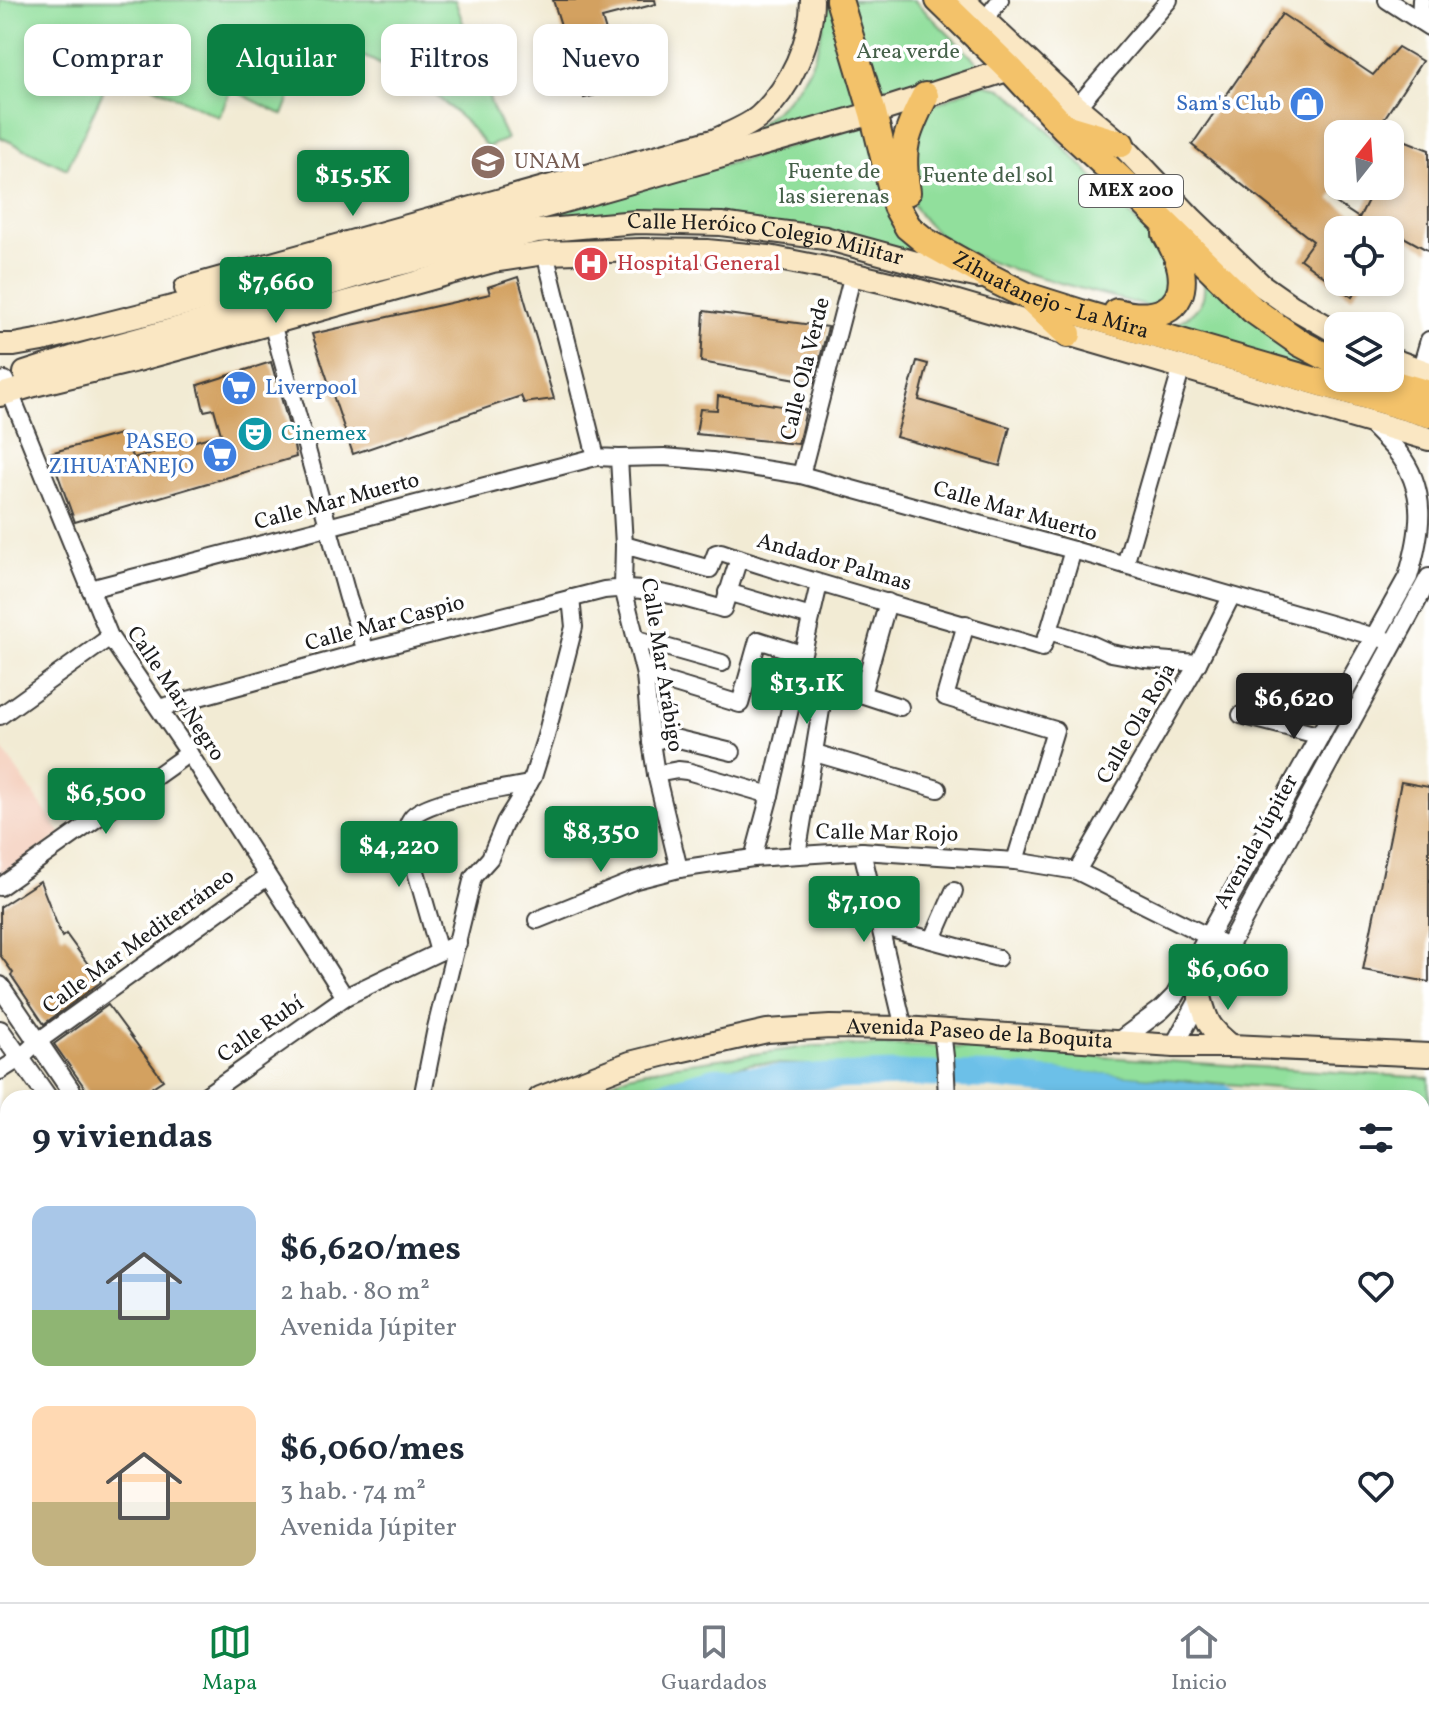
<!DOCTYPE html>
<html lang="es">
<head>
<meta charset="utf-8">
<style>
  body { margin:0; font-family:Vollkorn,serif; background:#f6f6f7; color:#1f2937; height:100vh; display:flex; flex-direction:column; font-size:30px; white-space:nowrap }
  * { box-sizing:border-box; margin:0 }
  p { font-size:26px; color:#747a83 }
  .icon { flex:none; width:44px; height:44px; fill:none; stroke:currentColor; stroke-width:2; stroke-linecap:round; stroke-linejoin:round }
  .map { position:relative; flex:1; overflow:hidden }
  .drawer { position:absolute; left:0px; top:1090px; width:1430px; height:512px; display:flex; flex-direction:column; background:#fff; border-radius:24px 24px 0 0; box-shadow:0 4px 12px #0003 }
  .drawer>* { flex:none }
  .top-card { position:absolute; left:24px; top:24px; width:800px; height:72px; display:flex; gap:16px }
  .needle { width:52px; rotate:17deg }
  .controls { position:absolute; left:1324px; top:120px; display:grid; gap:16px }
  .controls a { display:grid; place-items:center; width:80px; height:80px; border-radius:16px; background:#fff; box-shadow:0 4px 12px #0003; font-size:40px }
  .price { position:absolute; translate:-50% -68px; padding:0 18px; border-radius:8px; background:#0b8043; color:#fff; font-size:26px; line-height:52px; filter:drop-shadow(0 2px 4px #0008) }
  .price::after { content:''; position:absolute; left:50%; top:48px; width:24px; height:18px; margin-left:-12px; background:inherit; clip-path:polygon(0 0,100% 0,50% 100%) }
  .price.on { background:#222; color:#fff }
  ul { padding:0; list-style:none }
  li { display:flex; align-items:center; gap:24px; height:200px; padding:0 32px }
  li span { display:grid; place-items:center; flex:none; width:224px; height:160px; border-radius:16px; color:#555 }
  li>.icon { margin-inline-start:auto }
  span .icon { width:96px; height:96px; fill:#fffc; stroke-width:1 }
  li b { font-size:34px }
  h2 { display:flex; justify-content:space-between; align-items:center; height:96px; padding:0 32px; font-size:34px }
  .pill { padding:0 28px; border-radius:16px; background:#fff; box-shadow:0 4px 12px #0003; font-size:28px; line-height:72px }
  .pill.on { background:#0b8043; color:#fff }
  .tab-bar { display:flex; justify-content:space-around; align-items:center; height:112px; border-top:2px solid #e0e1e3; background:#fff; font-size:22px; color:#747a83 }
  .tab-bar a { display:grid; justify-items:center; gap:4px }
  .tab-bar .on { color:#0b8043 }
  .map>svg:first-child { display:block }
  .built { fill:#f5d3c2 }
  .green { fill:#91df9c; stroke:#567e5c; stroke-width:2 }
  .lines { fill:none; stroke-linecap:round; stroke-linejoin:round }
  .river { stroke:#6cc0e8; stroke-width:26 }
  .building { fill:#d3a160 }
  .minor-casing { stroke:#3c3b38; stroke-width:20 }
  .tertiary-casing { stroke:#3c3b38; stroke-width:22 }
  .secondary-casing { stroke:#3c3b38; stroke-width:26 }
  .trunk-casing { stroke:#3c3b38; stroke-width:30 }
  .minor { stroke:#fff; stroke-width:16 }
  .tertiary { stroke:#fff; stroke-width:18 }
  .secondary { stroke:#fae7c3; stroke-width:22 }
  .trunk { stroke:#f3c26a; stroke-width:26 }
  .labels { text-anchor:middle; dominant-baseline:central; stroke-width:7; stroke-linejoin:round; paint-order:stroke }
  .shield { fill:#fff; stroke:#606060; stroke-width:2 }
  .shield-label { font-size:20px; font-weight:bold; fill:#1c1c1c }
  .park-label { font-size:22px; fill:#456049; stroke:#fff }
  .shop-label { font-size:22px; fill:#366cbe; stroke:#fff; text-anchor:end }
  .education-label { font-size:22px; fill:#785e54; stroke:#fff; text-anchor:start }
  .street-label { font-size:22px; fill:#1c1c1c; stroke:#fff }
  .health-label { font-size:22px; fill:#be3a42; stroke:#fff; text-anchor:start }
  .culture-label { font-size:22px; fill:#0d838f; stroke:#fff; text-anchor:start }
</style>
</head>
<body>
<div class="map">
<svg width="1429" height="1602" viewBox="0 0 1429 1602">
  <rect width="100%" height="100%" fill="#fff"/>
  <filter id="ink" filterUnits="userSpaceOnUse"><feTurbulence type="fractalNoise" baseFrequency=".0125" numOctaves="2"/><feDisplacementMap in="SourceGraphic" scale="16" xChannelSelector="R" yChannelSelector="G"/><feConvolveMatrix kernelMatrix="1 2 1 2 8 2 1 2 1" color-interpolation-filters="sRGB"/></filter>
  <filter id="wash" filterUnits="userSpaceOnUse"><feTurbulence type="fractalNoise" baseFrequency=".006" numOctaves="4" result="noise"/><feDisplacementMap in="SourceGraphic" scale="32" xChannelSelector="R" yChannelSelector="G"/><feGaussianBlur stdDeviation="1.8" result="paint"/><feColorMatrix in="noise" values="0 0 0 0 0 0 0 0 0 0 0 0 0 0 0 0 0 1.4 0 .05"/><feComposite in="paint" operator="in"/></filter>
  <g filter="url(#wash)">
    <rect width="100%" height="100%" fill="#f2ebd4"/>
    <path class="built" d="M0,745L61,834L0,877Z"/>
    <g class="green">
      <path d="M0,0H455L493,109L507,139L487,147L465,121L433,93L372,60L314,36L283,115L231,89L219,117L114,68L67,169L0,137Z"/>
      <path d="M825,0H835L864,106L729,147C788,104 821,78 825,0Z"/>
      <path d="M847,0H914L985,70L881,107Z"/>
      <path d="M982,84L1001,88L1022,104L1170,256L1177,285L1149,307C1117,298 1085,290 1053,281C1002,266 937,253 911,200L921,110Z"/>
      <path d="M869,124L932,264L847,235L527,221Z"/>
      <path d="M1203,270L1335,380L1167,327C1183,321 1203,310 1204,291C1205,284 1203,276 1203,270Z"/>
      <path d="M915,1045L1429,1078V1101L1422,1100V1098H1399L1029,1068L913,1069L755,1063L672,1079L627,1098H576L628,1075L676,1065L813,1046Z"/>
    </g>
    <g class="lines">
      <g class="river">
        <path d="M648,1098L715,1080L914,1074L992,1076L1223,1098"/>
        <path d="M1422,1116H1429"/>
        <path d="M0,1470L8,1465"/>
      </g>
    </g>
    <g id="blocks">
      <g class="building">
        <path d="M553,0H655L656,4L602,18L623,88L584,98Z"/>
        <path d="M1282,14L1373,75L1398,47L1422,61L1374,134H1338V187L1330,199L1359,218L1375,186H1390V155L1399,138L1429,150V251L1391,230H1338V282H1363L1352,297L1300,259L1313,241L1192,145Z"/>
        <path d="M518,277L554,399L524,403L521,396L353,454L312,334L490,294L488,287Z"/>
        <path d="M704,311L828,327L814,382L701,362Z"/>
        <path d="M917,361L928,364L919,400L1010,427L1000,466L896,437Z"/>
        <path d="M271,362L293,440L296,457L75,522L50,453L120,434L133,458L221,434L214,409L204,411L198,385Z"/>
        <path d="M718,396L806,410L798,444L696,434L700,409L717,410Z"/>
        <path d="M1401,782L1429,787V982L1363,970Z"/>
        <path d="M40,881L62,937L66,934L101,982L44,1024L11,975L13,973L0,955V907Z"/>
        <path d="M108,1005L163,1080L136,1098H92L54,1044Z"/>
      </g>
    </g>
  </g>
  <g filter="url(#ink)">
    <use href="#blocks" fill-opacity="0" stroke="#3c3b38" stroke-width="2"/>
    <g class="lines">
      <defs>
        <g id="minor">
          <path d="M1387,0L1429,27"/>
          <path d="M984,21L1000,0"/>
          <path d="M1420,21L1421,0"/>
          <path d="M1077,107L1169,0"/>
          <path d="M545,253L596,457L619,458L624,545L623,588L645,675L651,742L656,774L679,869"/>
          <path d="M272,323L348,598L366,651"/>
          <path d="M1420,371L1429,340"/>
          <path d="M5,380L110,637L189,753L345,997"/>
          <path d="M619,458L664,457L712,461L801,475L1073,550L1386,640"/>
          <path d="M801,475L853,274"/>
          <path d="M624,545L710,569L716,553L721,552C827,588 935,615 1042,648L1049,631L1073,550"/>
          <path d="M1125,565L1182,367"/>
          <path d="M90,589L596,457"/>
          <path d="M727,592L811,617"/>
          <path d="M966,624L945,697L1055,730L1015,861"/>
          <path d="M1049,631L1091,644L1111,653L1144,659L1198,663"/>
          <path d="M637,639L722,663"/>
          <path d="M799,674L900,707"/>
          <path d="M645,675L740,704L758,640L802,654"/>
          <path d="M862,694L888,602"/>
          <path d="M794,695C803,698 816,700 821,710L797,855"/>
          <path d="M159,708L366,651L604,590C645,585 683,598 723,609L739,558"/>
          <path d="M1241,715L1321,736"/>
          <path d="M0,716L110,637"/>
          <path d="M651,742L670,737L732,752"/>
          <path d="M815,753L938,789"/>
          <path d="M656,774L678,770L687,771L770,795"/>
          <path d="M862,851L904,1028"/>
          <path d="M753,858L770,795L819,584"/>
          <path d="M1077,871L1198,663L1231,597"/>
          <path d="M0,887L189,753"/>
          <path d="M537,920L636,880L679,869L753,858L862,851L1015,861L1077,871L1227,946"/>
          <path d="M880,926L998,958"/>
          <path d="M933,939L954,891"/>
          <path d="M439,952L405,833C407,827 408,821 413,816C430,799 503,789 529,784"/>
          <path d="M942,1030L945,1057L947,1098"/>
          <path d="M0,1071L19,1059L37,1042L267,877"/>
          <path d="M202,1098L345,997L458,943"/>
          <path d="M422,1098L436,1028L473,877L490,858L505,822L533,777L546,736L574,627L571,598"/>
          <path d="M0,1225L8,1221"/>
          <path d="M1422,1473L1425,1426L1422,1231L1427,1129"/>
          <path d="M0,1498L8,1508"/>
          <path d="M1422,1531L1429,1532"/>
          <path d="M0,1567L8,1563"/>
          <path d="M59,1594L65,1602"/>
          <path d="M419,1594C442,1598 459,1602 481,1594"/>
          <path d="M537,1594L542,1602"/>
          <path d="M646,1594L652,1602"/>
          <path d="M880,1594L1033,1602"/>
          <path d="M1420,1594V1602"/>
          <path d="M744,1602L754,1594"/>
          <path d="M1216,1602V1594"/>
          <path d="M1318,1602V1594"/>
        </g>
        <g id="tertiary">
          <path d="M0,986L76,1098"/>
          <path d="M0,1030L48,1098"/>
          <path d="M1118,1042L1161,1010L1175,996L1408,577C1421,533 1429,490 1396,450C1388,441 1379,432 1370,423"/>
          <path d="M1174,1046L1429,578"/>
          <path d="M1422,1231L1429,1232"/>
          <path d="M805,1594L811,1602"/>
          <path d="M291,1602L293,1594"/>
        </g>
        <g id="secondary">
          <path d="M963,0L1077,107L1121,144L1192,219L1261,285L1291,306L1338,333"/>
          <path d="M186,288L716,140C730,133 749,126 760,116C790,88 812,41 812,0"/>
          <path d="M0,345H14L42,340L339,265L873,113L1010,69"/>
          <path d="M1390,359L1429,373"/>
          <path id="s1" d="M25,373L81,355L262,305L378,269L537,231L636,222L721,224L825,238L924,265L980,277"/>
          <path d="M0,395L38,384L141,359L272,323L493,261L545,253L642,250L707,251L769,257L830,269L906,287L1429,439"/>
          <path d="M1200,997C1207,1023 1209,1028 1231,1046"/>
          <path id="s2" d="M540,1098L630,1063L674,1052L767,1031L830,1027L904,1028L1174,1046H1231L1429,1055"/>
          <path d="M0,1405L8,1400"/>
        </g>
        <g id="trunk">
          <path id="s3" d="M839,0L873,113L896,206L908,227L925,241L993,279L1027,296L1081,313L1429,414"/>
          <path d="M939,0L1010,69L1064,127L1117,176L1253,310L1300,343L1338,363"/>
          <path d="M1071,129L1121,144"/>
          <path d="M907,192C900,149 905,135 925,96"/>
          <path d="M1033,301L1068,334"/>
          <path d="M1117,312C1151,321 1188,314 1181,270C1179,257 1172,245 1166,234"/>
          <path d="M1374,378L1429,394"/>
        </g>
      </defs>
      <use href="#minor" class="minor-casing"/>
      <use href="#tertiary" class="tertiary-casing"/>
      <use href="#secondary" class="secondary-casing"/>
      <use href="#trunk" class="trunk-casing"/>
      <use href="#minor" class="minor"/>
      <use href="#tertiary" class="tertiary"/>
      <use href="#secondary" class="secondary"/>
      <use href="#trunk" class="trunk"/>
    </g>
  </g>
  <defs>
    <symbol id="shop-disc" viewBox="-11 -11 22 22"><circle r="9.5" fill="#3f7fe0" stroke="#fff"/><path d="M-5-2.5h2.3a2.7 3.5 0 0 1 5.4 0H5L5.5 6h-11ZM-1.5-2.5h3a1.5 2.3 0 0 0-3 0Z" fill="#fff"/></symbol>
    <symbol id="school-disc" viewBox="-11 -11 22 22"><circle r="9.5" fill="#8d6e63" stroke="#fff"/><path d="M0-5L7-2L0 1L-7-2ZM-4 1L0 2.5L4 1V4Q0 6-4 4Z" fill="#fff"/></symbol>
    <symbol id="hospital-disc" viewBox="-11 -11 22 22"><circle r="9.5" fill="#e0444e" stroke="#fff"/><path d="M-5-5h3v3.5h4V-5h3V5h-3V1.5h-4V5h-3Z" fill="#fff"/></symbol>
    <symbol id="supermarket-disc" viewBox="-11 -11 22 22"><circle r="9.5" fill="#3f7fe0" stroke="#fff"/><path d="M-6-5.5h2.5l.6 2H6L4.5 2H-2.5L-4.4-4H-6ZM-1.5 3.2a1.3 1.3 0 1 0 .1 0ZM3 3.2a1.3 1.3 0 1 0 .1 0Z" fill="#fff"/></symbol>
    <symbol id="theatre-disc" viewBox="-11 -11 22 22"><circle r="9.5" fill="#0f9aa8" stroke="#fff"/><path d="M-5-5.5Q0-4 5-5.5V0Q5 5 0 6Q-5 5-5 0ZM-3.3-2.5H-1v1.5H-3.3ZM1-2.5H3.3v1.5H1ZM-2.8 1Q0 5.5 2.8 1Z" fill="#fff"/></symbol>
  </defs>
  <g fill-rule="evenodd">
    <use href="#shop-disc" x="1287" y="84" width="40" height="40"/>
    <use href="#school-disc" x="468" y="142" width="40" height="40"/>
    <use href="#hospital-disc" x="571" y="244" width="40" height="40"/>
    <use href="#supermarket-disc" x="219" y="368" width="40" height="40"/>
    <use href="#theatre-disc" x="235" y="414" width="40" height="40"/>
    <use href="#supermarket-disc" x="200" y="435" width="40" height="40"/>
  </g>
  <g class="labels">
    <rect class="shield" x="1079" y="175" width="104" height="32" rx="6"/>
    <g class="shield-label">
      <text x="1131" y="191">MEX 200</text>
    </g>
    <g class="park-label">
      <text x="908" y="52">Area verde</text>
      <text x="834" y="172">Fuente de<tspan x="834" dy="25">las sierenas</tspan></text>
      <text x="988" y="176">Fuente del sol</text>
    </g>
    <g class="shop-label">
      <text x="1281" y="104">Sam's Club</text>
      <text x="265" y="388" text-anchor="start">Liverpool</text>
      <text x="194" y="442">PASEO<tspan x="194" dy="25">ZIHUATANEJO</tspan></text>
    </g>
    <g class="education-label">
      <text x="514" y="162">UNAM</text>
    </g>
    <g class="street-label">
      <text stroke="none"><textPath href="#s1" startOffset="762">Calle Heróico Colegio Militar</textPath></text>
      <text stroke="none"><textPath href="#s3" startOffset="398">Zihuatanejo - La Mira</textPath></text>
      <text transform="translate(806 369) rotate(-76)">Calle Ola Verde</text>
      <text transform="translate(337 502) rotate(-15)">Calle Mar Muerto</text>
      <text transform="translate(1015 512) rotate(16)">Calle Mar Muerto</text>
      <text transform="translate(834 563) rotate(16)">Andador Palmas</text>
      <text transform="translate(385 624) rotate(-15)">Calle Mar Caspio</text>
      <text transform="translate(661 665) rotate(81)">Calle Mar Arábigo</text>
      <text transform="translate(175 694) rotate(56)">Calle Mar Negro</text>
      <text transform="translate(1137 724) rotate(-60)">Calle Ola Roja</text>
      <text transform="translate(887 834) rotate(1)">Calle Mar Rojo</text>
      <text transform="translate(1257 842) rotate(-61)">Avenida Júpiter</text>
      <text transform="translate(139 942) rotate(-36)">Calle Mar Mediterráneo</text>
      <text transform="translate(261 1030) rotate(-35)">Calle Rubí</text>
      <text stroke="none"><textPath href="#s2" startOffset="450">Avenida Paseo de la Boquita</textPath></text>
    </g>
    <g class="health-label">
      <text x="617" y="264">Hospital General</text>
    </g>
    <g class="culture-label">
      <text x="281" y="434">Cinemex</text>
    </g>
  </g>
</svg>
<div class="controls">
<a><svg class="needle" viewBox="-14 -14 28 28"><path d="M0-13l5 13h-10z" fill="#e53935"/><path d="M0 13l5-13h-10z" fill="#747a83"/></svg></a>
<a><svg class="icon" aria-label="locate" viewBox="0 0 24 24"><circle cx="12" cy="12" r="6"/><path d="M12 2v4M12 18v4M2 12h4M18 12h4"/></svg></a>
<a><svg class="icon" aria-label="layers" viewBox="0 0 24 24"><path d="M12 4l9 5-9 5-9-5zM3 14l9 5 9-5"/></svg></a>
</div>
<b class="price" style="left:353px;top:218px">$15.5K</b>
<b class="price" style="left:276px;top:325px">$7,660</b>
<b class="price" style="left:807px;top:726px">$13.1K</b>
<b class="price on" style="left:1294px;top:741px">$6,620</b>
<b class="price" style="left:106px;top:836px">$6,500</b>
<b class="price" style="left:601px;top:874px">$8,350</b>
<b class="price" style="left:399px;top:889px">$4,220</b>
<b class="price" style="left:864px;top:944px">$7,100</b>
<b class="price" style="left:1228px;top:1012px">$6,060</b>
<div class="top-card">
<a class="pill">Comprar</a>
<a class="pill on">Alquilar</a>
<a class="pill">Filtros</a>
<a class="pill">Nuevo</a>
</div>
<section class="drawer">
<h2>9 viviendas<svg class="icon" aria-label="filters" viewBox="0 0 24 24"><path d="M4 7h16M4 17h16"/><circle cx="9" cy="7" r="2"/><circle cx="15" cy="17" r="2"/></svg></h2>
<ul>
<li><span style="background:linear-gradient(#a9c7e8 65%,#8fb573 0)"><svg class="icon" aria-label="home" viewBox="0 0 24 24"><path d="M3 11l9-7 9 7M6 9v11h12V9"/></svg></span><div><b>$6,620/mes</b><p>2 hab. · 80 m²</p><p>Avenida Júpiter</p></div><svg class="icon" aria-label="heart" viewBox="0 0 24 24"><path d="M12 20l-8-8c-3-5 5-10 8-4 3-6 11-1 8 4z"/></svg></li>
<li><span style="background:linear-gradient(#ffd9b3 60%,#c2b280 0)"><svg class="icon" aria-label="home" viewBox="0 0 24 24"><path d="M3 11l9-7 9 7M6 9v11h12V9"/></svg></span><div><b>$6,060/mes</b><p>3 hab. · 74 m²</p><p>Avenida Júpiter</p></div><svg class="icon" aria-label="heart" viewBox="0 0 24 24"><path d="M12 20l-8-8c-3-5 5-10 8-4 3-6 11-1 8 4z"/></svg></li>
</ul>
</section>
</div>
<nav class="tab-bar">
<a class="on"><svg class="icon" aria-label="map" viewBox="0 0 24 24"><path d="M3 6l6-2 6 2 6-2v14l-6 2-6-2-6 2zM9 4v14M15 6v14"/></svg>Mapa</a>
<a><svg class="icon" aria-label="saved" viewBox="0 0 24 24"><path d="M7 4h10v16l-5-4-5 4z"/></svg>Guardados</a>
<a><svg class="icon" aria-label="home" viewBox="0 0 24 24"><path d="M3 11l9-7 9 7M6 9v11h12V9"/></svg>Inicio</a>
</nav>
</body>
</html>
